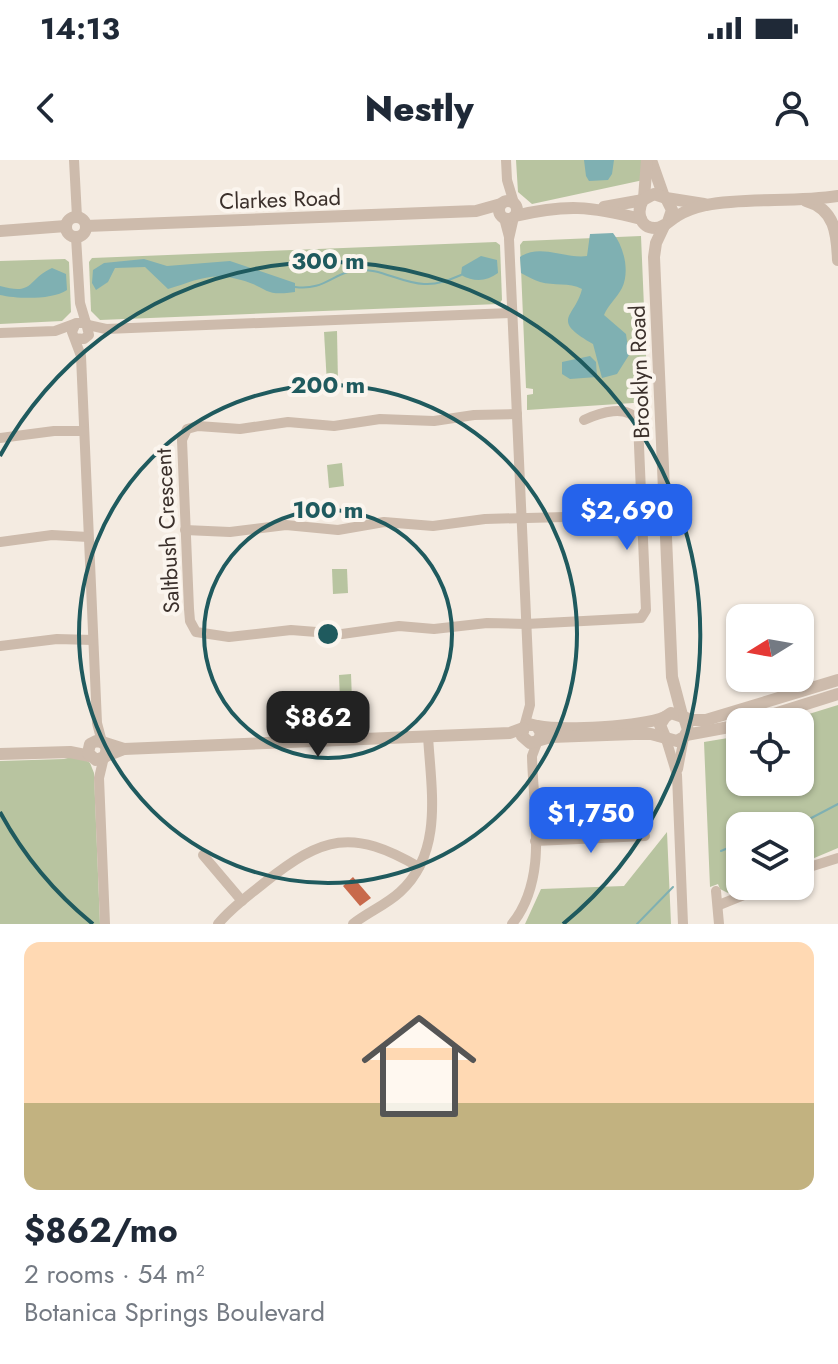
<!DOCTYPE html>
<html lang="en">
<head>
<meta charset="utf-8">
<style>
  body { margin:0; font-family:Jost,sans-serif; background:#f2f2f3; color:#1f2937; height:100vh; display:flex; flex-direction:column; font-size:30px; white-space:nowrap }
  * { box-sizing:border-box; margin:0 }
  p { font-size:26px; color:#747a83 }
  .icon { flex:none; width:44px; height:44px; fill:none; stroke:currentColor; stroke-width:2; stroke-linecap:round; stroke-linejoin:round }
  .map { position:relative; height:764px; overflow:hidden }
  .drawer { display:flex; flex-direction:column; background:#fff; flex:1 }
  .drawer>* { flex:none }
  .needle { width:52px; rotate:259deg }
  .fabs { position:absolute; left:726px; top:444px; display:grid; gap:16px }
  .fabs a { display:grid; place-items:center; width:88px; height:88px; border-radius:16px; background:#fff; box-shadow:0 2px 6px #0004; font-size:40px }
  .price { position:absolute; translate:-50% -68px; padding:0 18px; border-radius:16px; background:#2563eb; color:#fff; font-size:26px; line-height:52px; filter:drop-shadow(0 2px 4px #0008) }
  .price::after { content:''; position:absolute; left:50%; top:48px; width:24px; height:18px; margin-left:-12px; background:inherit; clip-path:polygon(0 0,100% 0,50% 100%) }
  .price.selected { background:#222; color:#fff }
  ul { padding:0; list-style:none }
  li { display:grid; align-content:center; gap:16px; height:424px; padding:0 24px }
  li+li { border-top:2px solid #e0e1e3 }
  li span { display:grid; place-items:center; height:248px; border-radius:16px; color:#555 }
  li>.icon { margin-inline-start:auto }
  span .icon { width:144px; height:144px; fill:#fffc; stroke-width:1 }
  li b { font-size:34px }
  .status { display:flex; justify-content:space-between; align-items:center; height:56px; padding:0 40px; background:#fff; direction:ltr }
  .status svg { height:22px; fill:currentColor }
  header { display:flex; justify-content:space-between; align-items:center; height:104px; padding:0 24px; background:#fff; font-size:36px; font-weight:800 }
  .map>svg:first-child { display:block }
  .green { fill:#b8c4a0 }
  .water { fill:#7fb0b2 }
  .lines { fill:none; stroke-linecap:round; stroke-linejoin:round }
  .stream { stroke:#7fb0b2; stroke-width:2 }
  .building { fill:#c8694b }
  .minor { stroke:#cdbbac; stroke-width:10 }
  .tertiary { stroke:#cdbbac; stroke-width:12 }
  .ring { fill:none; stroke:#1f5a5e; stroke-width:4 }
  .labels { text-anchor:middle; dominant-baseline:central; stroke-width:8; stroke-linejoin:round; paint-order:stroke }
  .street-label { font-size:22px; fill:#3b302b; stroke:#fbf5ee }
  .centre { fill:#1f5a5e; stroke:#fbf5ee; stroke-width:4 }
  .ring-label { font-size:24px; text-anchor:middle; font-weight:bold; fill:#1f5a5e; stroke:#fbf5ee; stroke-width:8; stroke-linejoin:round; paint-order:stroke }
</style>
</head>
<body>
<div class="status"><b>14:13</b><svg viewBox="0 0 49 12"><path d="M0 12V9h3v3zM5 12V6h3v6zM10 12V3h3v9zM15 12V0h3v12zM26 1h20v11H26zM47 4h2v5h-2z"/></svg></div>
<header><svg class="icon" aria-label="back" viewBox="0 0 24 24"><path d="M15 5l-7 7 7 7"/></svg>Nestly<svg class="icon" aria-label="person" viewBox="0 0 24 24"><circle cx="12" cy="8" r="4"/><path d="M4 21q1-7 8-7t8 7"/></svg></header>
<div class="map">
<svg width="838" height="764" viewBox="0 0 838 764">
  <rect width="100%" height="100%" fill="#f4ebe1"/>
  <g class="green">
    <path d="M516,0H647L648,19L532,44L518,32Z"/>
    <path d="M641,76L648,242L527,250V235L533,234V229L526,228L520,85L523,81Z"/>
    <path d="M496,82L500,85L502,140L499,144L100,160L91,151L89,102L92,98Z"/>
    <path d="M65,99L69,102L71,152L62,161L0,164V101Z"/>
    <path d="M337,171L338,223L327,224L324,172Z"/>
    <path d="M342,303L344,326L329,328L327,305Z"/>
    <path d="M332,409H347L348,433L333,434Z"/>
    <path d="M351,514L353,566L341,565L339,515Z"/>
    <path d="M838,545V688L800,704V666H740V726H745L728,733L720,729L718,724L710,727L704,582L740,576V622H800V562H783Z"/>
    <path d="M79,595L90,603L94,613L100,764H0V601L64,599Z"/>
    <path d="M667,672L671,764H525L541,729L624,726Z"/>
  </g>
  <g class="water">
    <path d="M584,0H614L612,14L608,20L589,21L586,16Z"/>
    <path d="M613,73C624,87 630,111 622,128C617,138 608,145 604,155L626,174L629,195L617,214L602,218L593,184C549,159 575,158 582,129C569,122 554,126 540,122C534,120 527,116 521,113L520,97C540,83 565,99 587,96L590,74Z"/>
    <path d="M481,96L497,100L498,113C486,122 474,122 461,115L462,107Z"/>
    <path d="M144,99L167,106L230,101L295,123V132C263,137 268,127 241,120C211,111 195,121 168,129L145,107L115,108L108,122L96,130L92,123L93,110L104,103Z"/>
    <path d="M52,108L66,114L67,130C52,140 18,139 0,135V126C35,136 27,119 52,108Z"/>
    <path d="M590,196L596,202L597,217L570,219L562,214V202Z"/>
  </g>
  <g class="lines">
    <g class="stream">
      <path d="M295,127C323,131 332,114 355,110C379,107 400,123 424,124C437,125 449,120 461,115"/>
      <path d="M796,666L838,644"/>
      <path d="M721,691L740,683"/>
      <path d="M637,764L673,727"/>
    </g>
  </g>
  <path class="building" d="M353,717L371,738L360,746L343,726Z"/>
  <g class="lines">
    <g class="minor">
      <path d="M74,0L77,57"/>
      <path d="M506,0L507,20L514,43"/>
      <path d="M514,57L509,79L530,545L524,567"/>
      <path d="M504,58L509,77"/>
      <path d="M76,77L80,143L86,163"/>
      <path d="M88,165L106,169L513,153"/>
      <path d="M0,173L55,171L74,164"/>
      <path d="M75,178L84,179L89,175L86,163H76L72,172L81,196L97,563L102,582"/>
      <path d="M517,254L474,255L434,261L380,259L334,266L288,262L240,269L198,266L187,269L182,280L189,449L190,461L196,472L229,477L291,470L342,474L399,466L434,469L487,463L526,464L641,458L646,450L638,262C628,243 599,253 584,260"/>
      <path d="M0,278L54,271H84"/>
      <path d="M185,370L230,372L286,365L338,370L384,362L433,366L485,359L642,355"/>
      <path d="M0,382L52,375L88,377"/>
      <path d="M0,486L57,479L93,480"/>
      <path d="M666,579L677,615L683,764"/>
      <path d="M104,597L99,618L105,764"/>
      <path d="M678,609L684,577"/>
      <path d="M535,681L645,676"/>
      <path d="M203,695L242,741"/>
      <path d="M800,710L838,698"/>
      <path d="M716,731L719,764"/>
      <path d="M719,745L766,726"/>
      <path d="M218,764C231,748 248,736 264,723C323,676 352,668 419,707"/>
      <path d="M353,764C368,752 386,745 400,732C444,692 431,629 428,576"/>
      <path d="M512,764C549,718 533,651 532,596L538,580"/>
    </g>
    <g class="tertiary">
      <path d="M651,0L664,37"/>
      <path d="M644,38L647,0"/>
      <path d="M666,38L704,44"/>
      <circle cx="508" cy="50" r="9"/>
      <path d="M806,41C835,49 837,74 838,100"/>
      <path d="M604,47L643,40"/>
      <path d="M515,56C566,44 590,46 641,59"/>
      <circle cx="76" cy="67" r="10"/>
      <path d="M668,62L672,50L666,38L654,34L643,40C636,52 640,68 655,68C664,68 670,60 677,56C685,51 697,47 706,45C749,37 795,43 838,36"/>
      <path d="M86,66L476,51L501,44"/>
      <path d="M664,66L656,83L654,97L672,517L682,555"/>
      <path d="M0,71L66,66"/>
      <path d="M749,562L838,534"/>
      <path d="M537,566C563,571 641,567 665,557"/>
      <path d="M686,575L740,565"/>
      <path d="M665,577L660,565L665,557L671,553L692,560H706L838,520"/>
      <path d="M539,580L541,573L537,566L529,564L524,567L522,576L530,583L551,577L634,574H651L677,581L684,577L688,570L684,557"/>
      <path d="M102,582L124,589L510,573L523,568"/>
      <path d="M0,594L70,592L90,596"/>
      <path d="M105,597L107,587L102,582L96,581L90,584L88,593L96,600L124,589"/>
    </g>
  </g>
  <g class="ring">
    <circle cx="328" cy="474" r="124"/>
    <circle cx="328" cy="474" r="249"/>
    <path d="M93 764A373 373 0 0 1 0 652M0 296A373 373 0 1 1 563 764"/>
  </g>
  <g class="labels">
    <g class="street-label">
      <text transform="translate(280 39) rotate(-2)">Clarkes Road</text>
      <text transform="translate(639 212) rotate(-92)">Brooklyn Road</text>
      <text transform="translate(167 371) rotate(-93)">Saltbush Crescent</text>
    </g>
  </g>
  <circle cx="328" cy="474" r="12" class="centre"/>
  <g class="ring-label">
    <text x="328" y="109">300 m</text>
    <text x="328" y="233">200 m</text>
    <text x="328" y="358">100 m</text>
  </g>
</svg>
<div class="fabs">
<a><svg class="needle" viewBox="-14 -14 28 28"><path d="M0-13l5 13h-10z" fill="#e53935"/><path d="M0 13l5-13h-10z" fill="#747a83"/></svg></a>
<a><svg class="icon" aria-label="locate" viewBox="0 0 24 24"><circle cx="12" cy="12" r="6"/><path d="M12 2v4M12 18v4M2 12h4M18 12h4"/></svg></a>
<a><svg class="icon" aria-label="layers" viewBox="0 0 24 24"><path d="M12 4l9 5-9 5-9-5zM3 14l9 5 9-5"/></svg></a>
</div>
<b class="price" style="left:627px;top:392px">$2,690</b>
<b class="price selected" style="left:318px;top:599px">$862</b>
<b class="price" style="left:591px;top:695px">$1,750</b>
</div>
<section class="drawer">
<ul>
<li><span style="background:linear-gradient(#ffd9b3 65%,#c2b280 0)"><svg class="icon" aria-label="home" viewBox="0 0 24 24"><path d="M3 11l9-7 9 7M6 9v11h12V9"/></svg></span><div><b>$862/mo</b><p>2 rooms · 54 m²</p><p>Botanica Springs Boulevard</p></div></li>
</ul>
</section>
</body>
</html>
